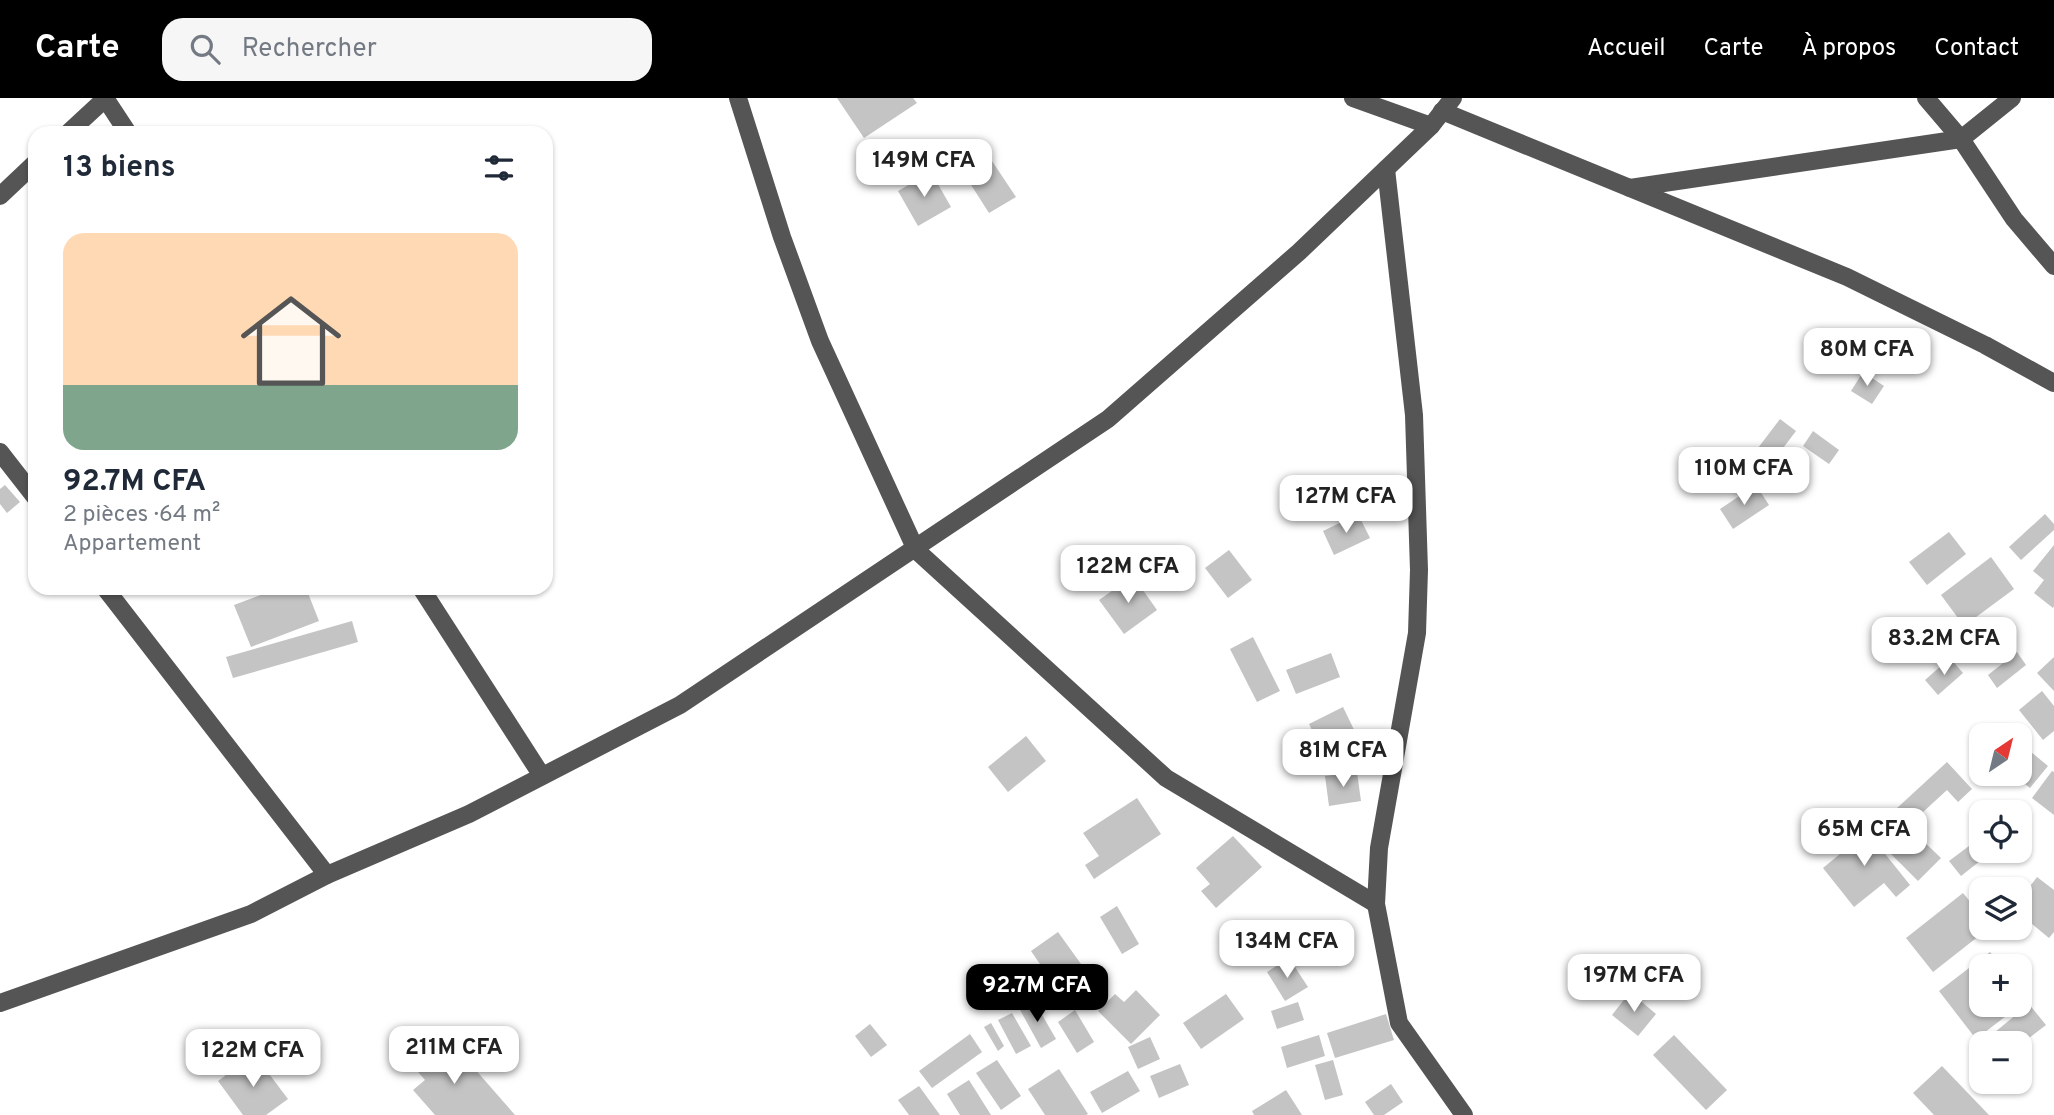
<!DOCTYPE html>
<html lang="fr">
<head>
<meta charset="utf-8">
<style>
  body { margin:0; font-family:Overpass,sans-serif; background:#f6f6f7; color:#1f2937; height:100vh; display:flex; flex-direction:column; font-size:26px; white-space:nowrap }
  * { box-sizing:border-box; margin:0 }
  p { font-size:23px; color:#747a83 }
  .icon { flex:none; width:38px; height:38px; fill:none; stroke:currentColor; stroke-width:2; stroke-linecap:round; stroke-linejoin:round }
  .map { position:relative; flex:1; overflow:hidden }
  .sheet { position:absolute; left:28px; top:28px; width:525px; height:469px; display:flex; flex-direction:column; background:#fff; border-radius:21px; box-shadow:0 2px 5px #0004 }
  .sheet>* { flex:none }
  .needle { width:46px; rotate:35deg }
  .fabs { position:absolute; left:1969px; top:625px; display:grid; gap:14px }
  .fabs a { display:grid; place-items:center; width:63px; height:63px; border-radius:14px; background:#fff; box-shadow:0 2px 5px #0004; font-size:35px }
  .price { position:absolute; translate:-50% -60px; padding:0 16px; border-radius:14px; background:#fff; color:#222; font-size:23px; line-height:46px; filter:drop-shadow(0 2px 4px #0008) }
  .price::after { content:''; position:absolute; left:50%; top:42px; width:21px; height:16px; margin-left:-10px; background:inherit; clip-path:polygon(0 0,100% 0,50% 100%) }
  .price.selected { background:#000; color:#fff }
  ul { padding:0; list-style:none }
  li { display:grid; align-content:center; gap:14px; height:371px; padding:0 35px }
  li+li { border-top:2px solid #e0e1e3 }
  li span { display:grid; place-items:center; height:217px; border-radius:21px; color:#555 }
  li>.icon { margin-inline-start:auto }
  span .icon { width:126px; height:126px; fill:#fffc; stroke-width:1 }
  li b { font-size:30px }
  h2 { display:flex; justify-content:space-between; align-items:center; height:84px; padding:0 35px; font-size:30px }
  header { display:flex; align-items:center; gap:42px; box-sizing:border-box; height:98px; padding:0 35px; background:#000; color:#fff }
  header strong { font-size:33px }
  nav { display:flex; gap:38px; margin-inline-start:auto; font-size:24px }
  .search { width:490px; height:63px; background:#f6f6f7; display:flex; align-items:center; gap:18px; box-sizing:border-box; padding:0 24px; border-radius:21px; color:#747a83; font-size:26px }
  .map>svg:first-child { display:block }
  .building { fill:#c4c4c4 }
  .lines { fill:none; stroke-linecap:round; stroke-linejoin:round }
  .minor { stroke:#555; stroke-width:18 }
</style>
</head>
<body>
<header>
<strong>Carte</strong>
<div class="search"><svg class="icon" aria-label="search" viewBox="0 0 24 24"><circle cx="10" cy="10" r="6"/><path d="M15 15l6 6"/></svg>Rechercher</div>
<nav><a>Accueil</a><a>Carte</a><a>À propos</a><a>Contact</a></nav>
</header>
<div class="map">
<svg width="2054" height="1017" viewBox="0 0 2054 1017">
  <rect width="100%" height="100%" fill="#fff"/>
  <g class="building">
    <path d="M837,0H913L917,5L864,40Z"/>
    <path d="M992,63L1016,99L989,115L966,79Z"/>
    <path d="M931,74L951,109L918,128L898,93Z"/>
    <path d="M1863,274L1884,288L1872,306L1851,293Z"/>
    <path d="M1780,321L1796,333L1774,362L1758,350Z"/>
    <path d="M1813,333L1839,352L1829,366L1803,348Z"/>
    <path d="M5,387L20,404L7,415L0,406V391Z"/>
    <path d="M1756,387L1769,407L1733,431L1720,411Z"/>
    <path d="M1358,416L1370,440L1334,457L1323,433Z"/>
    <path d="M2045,416L2054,426V432L2021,462L2009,449Z"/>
    <path d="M1949,434L1966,456L1927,487L1909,464Z"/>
    <path d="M2054,447V508L2053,510L2034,495L2044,482L2033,473Z"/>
    <path d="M1229,452L1252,482L1228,500L1205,470Z"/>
    <path d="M1991,459L2014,491L1964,528L1941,497Z"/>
    <path d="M1133,478L1157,512L1124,536L1099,502Z"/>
    <path d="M279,490H306L319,523L251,549L234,507Z"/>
    <path d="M352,523L358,544L233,580L226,559Z"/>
    <path d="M1253,539L1280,593L1257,604L1230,551Z"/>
    <path d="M2017,554L2026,567L1997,590L1988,577Z"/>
    <path d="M1331,555L1340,579L1296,596L1286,572Z"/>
    <path d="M2054,559V593L2037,575Z"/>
    <path d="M1950,560L1963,575L1938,597L1925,582Z"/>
    <path d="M2042,593L2054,608V633L2043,642L2019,612Z"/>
    <path d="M1343,609L1359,642L1325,659L1309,626Z"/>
    <path d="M1026,638L1046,663L1008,694L988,669Z"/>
    <path d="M2025,649L2048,668L2030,690L2012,676H2020V656Z"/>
    <path d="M1947,664L1972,691L1958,704L1947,692L1910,726L1896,711Z"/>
    <path d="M2052,673L2054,674V717L2032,700Z"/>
    <path d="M1357,674L1361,703L1329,708L1325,678Z"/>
    <path d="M1137,700L1161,736L1094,781L1085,767L1099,758L1083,735Z"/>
    <path d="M1986,708L1990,714H1981V732L1971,719Z"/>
    <path d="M1899,720L1941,760L1918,783L1877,742Z"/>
    <path d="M1858,722L1910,787L1896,799L1884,785L1854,809L1823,770L1852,746L1842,734Z"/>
    <path d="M1233,738L1262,769L1216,810L1201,793L1210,786L1196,770Z"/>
    <path d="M1981,739V752H1994L1961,778L1949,763Z"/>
    <path d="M2037,779L2054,792V834L2049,840L2020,816V791H2014L2019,784L2028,791Z"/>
    <path d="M1963,795L1981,817V830H1989L1933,874L1906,840Z"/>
    <path d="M1117,808L1139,846L1122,856L1100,819Z"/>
    <path d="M1058,834L1081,866L1053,885L1031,853Z"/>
    <path d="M1990,854L2001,868H1981V906H2020V892L2027,902L1976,941L1939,893Z"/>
    <path d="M1289,860L1308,889L1285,903L1267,874Z"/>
    <path d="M1136,892L1160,917L1131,946L1098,913L1115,896L1124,904Z"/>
    <path d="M1630,894L1656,916L1638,938L1612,917Z"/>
    <path d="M1226,896L1244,921L1201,951L1183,925Z"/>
    <path d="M1033,901L1056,941L1041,950L1019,910Z"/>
    <path d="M1298,904L1304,922L1277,931L1271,913Z"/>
    <path d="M2029,906L2046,927L2020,947V945H1984L1983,944Z"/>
    <path d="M1075,912L1094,944L1077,955L1058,924Z"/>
    <path d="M1012,915L1031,948L1016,956L998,922Z"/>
    <path d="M1386,916L1394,942L1335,960L1327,935Z"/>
    <path d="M991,925L1004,948L998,953L984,929Z"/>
    <path d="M870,926L887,947L871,959L855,938Z"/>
    <path d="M970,936L982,954L932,990L919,973Z"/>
    <path d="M1319,937L1325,958L1287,970L1281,949Z"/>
    <path d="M1674,937L1727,992L1706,1012L1653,957Z"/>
    <path d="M1150,939L1160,961L1138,971L1128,949Z"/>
    <path d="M425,943L446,966L460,954L515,1017H435L413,992L425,982L406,960Z"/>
    <path d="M254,956L288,1001L266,1017H243L218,983Z"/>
    <path d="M997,962L1021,998L1001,1012L976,975Z"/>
    <path d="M1333,962L1343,997L1325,1002L1315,967Z"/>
    <path d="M1180,966L1189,987L1159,1000L1150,978Z"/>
    <path d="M1942,968L1989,1017H1934L1913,995Z"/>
    <path d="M1059,971L1088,1016L1086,1017H1045L1028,991Z"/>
    <path d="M1128,973L1140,993L1102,1015L1090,994Z"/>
    <path d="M969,982L991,1017H960L947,996Z"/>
    <path d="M1391,986L1403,1004L1384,1017H1374L1365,1004Z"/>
    <path d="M919,988L940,1017H909L898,1002Z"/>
    <path d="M1286,992L1302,1017H1254L1252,1013Z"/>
  </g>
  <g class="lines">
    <g class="minor">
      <path d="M105,0L128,35"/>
      <path d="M738,0L782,139L820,243L916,452L1166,680L1376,806"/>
      <path d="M1353,0L1431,28"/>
      <path d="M1926,0L1961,41L2014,121L2054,168"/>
      <path d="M1442,13L1847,179L1985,247L2054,285"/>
      <path d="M68,35L106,0"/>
      <path d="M1386,71L1414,317L1419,472L1417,535L1379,750L1376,806L1399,925L1464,1017"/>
      <path d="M1630,90L1961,41L2012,0"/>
      <path d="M0,98L35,65"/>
      <path d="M0,354L35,399"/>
      <path d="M105,490L327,777"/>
      <path d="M421,490L542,678"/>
      <path d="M0,905L251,816L327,777L469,716L680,607L1108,321L1299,154L1431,28L1453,0"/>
    </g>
  </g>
</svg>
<div class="fabs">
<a><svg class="needle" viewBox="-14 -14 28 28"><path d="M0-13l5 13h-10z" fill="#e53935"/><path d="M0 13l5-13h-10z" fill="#747a83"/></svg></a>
<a><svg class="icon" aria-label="locate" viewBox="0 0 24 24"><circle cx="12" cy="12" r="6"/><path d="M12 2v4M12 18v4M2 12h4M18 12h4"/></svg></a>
<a><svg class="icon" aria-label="layers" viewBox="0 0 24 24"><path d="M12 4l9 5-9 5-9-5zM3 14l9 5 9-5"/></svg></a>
<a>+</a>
<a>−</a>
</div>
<b class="price" style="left:924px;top:101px">149M CFA</b>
<b class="price" style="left:1867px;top:290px">80M CFA</b>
<b class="price" style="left:1744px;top:409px">110M CFA</b>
<b class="price" style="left:1346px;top:437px">127M CFA</b>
<b class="price" style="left:1128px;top:507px">122M CFA</b>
<b class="price" style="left:1944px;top:579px">83.2M CFA</b>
<b class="price" style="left:1343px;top:691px">81M CFA</b>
<b class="price" style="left:1864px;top:770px">65M CFA</b>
<b class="price" style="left:1287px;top:882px">134M CFA</b>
<b class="price" style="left:1634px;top:916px">197M CFA</b>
<b class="price selected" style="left:1037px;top:926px">92.7M CFA</b>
<b class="price" style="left:454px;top:988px">211M CFA</b>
<b class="price" style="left:253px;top:991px">122M CFA</b>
<section class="sheet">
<h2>13 biens<svg class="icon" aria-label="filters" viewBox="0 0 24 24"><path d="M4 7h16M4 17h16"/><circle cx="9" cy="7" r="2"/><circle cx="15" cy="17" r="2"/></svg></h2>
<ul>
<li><span style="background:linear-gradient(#ffd9b3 70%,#7fa58c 0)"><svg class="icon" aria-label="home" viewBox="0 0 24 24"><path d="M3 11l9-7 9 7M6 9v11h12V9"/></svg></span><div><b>92.7M CFA</b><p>2 pièces · 64 m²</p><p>Appartement</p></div></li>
</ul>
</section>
</div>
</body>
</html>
